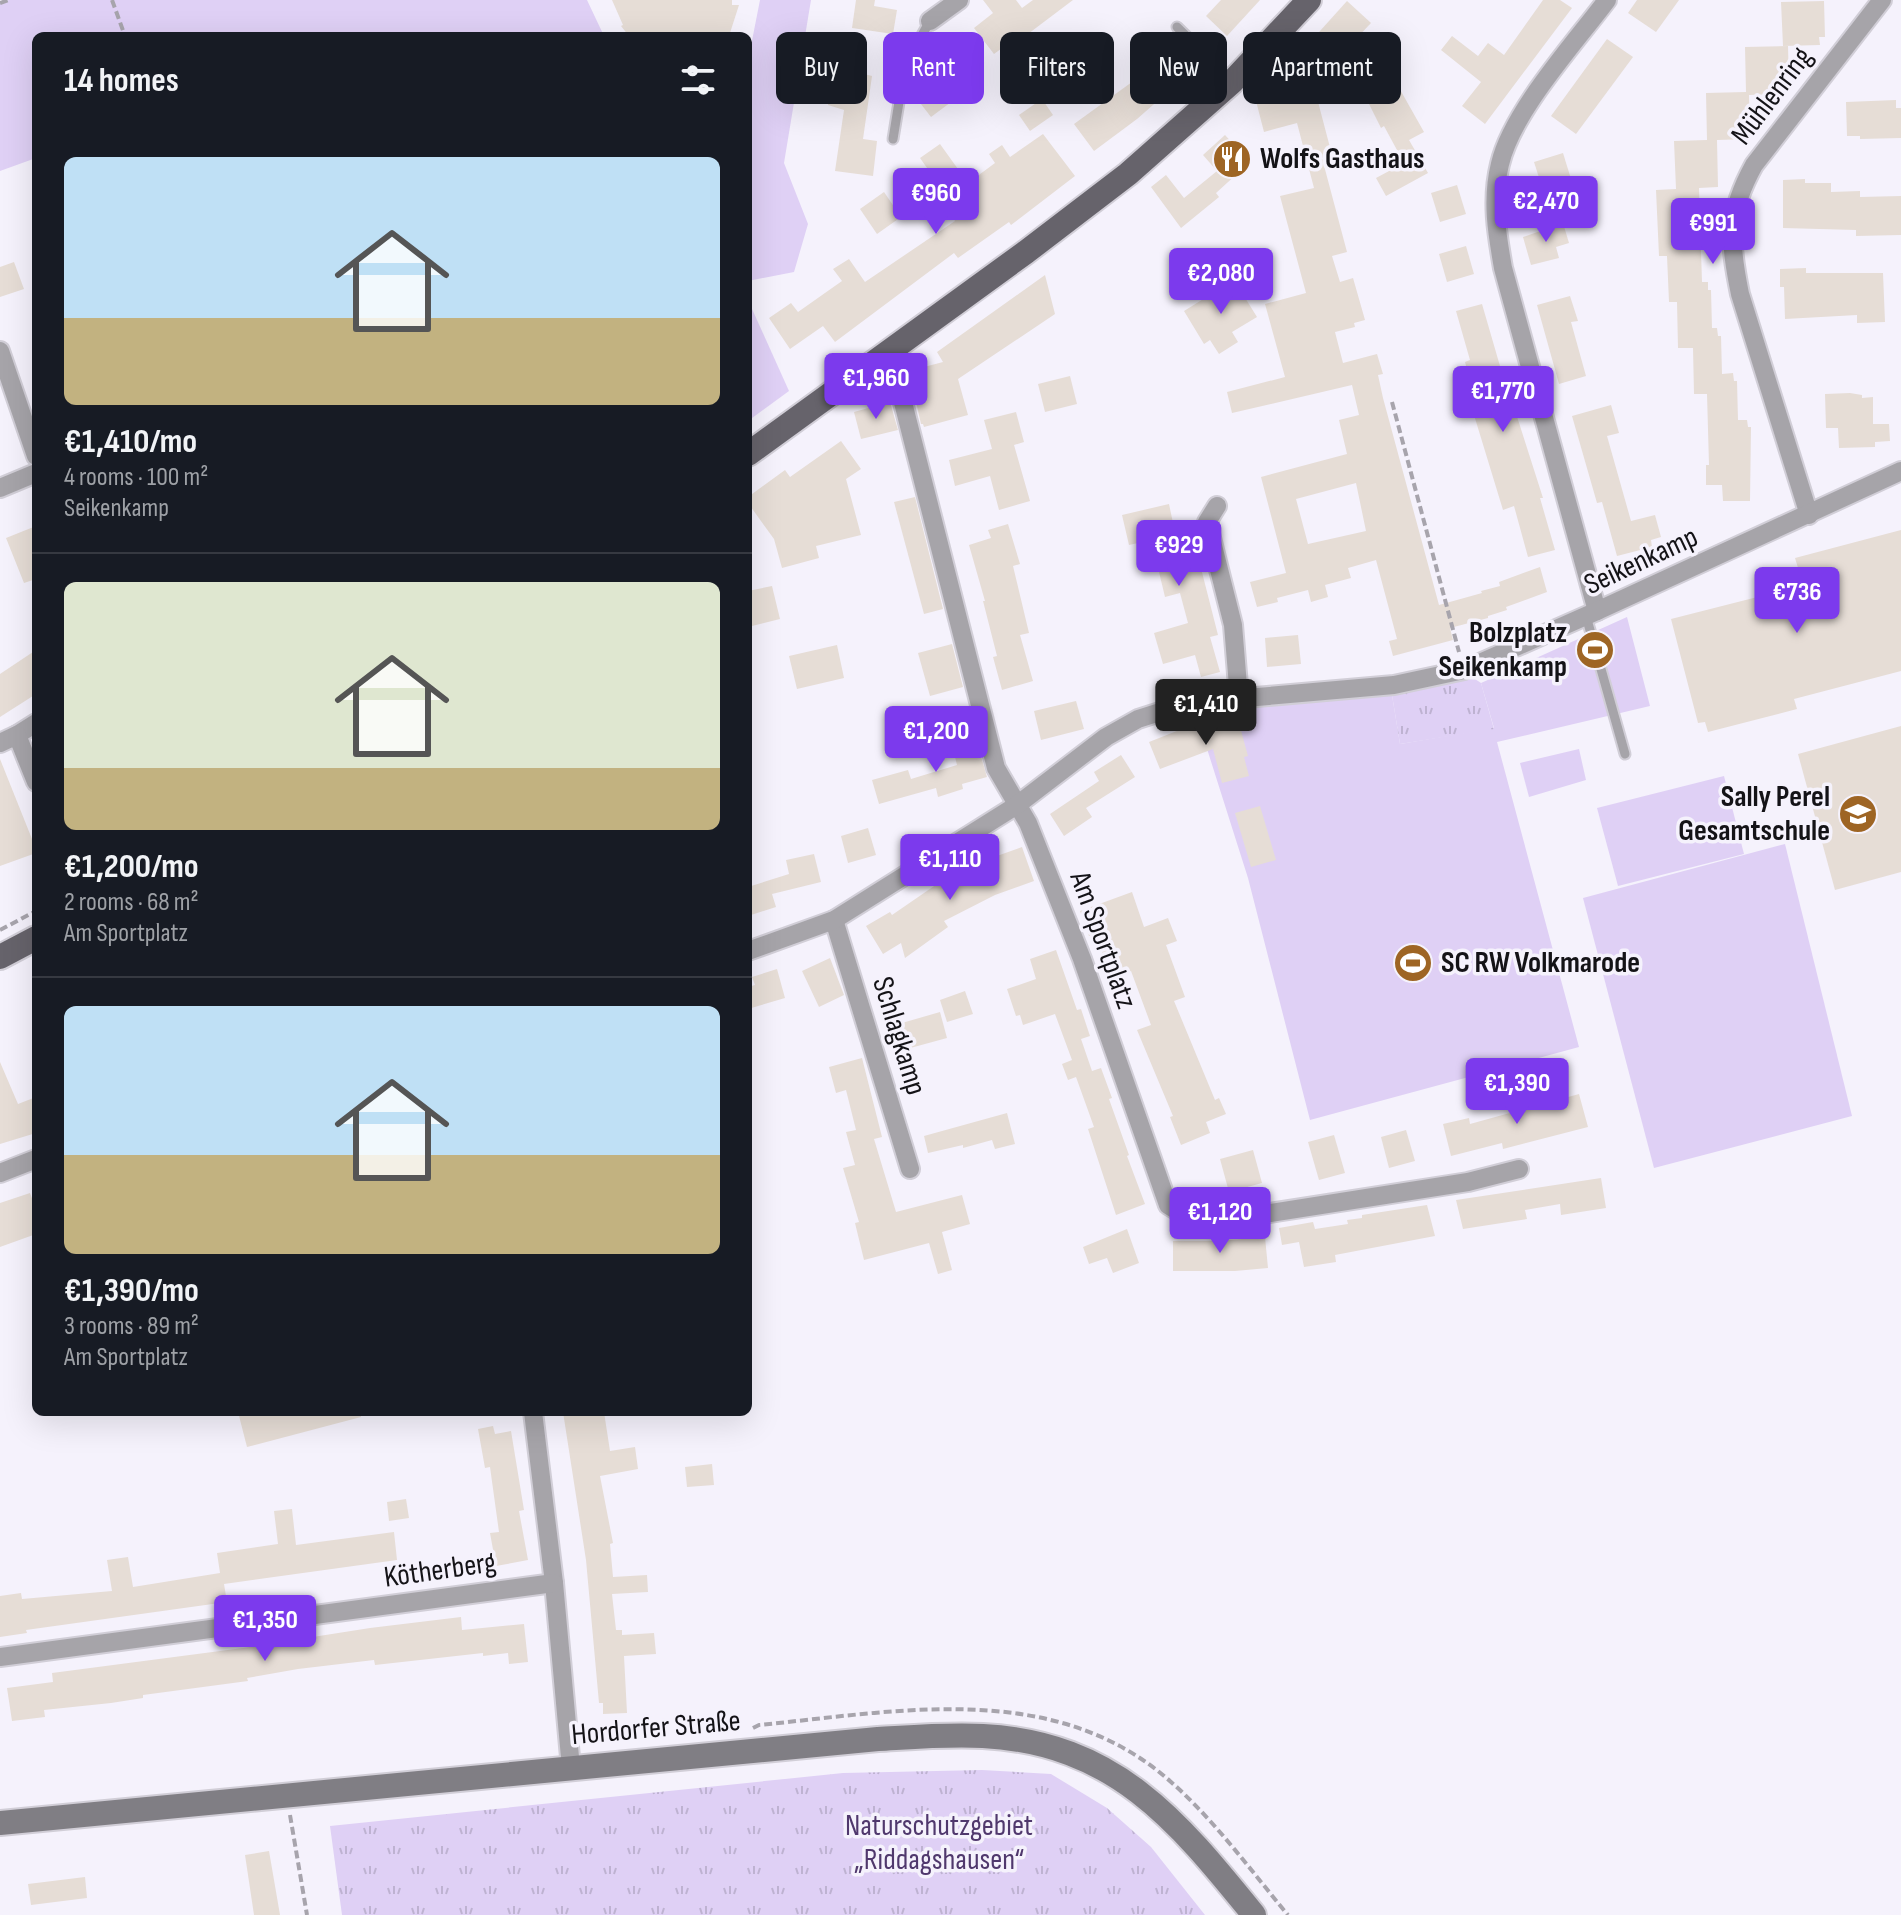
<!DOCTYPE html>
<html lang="en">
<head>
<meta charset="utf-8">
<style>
  body { margin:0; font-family:"Sofia Sans Condensed",sans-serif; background:#20242c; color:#f1f3f6; height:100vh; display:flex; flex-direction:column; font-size:30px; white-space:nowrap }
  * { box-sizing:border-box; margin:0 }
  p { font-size:26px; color:#9ea1a6 }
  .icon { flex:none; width:44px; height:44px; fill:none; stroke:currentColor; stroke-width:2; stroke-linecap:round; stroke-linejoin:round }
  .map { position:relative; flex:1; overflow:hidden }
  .side { position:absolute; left:32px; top:32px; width:720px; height:1384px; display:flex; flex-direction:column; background:#171b24; border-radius:12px; box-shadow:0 8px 32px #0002 }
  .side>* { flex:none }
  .banner { position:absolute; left:776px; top:32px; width:760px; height:72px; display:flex; gap:16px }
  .price { position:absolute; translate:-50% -68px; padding:0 18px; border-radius:8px; background:#7c3aed; color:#fff; font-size:26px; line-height:52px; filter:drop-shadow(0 2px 4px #0008) }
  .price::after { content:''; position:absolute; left:50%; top:48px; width:24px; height:18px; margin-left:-12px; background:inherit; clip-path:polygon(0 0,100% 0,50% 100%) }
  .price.active { background:#222; color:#fff }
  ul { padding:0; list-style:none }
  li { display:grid; align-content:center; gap:16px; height:424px; padding:0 32px }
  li+li { border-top:2px solid #363941 }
  li span { display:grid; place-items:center; height:248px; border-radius:12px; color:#555 }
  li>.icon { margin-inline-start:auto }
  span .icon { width:144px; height:144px; fill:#fffc; stroke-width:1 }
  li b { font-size:34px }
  h2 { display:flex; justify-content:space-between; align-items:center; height:96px; padding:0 32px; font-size:34px }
  .pill { padding:0 28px; border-radius:12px; background:#171b24; box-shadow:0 8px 32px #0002; font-size:28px; line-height:72px }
  .pill.active { background:#7c3aed; color:#fff }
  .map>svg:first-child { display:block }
  .grass { fill:#dfd0f5 }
  .park { fill:url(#park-tufts) }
  .building { fill:#e6ddd6; fill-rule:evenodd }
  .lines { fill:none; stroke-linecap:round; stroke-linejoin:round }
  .service-casing { stroke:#d1ced7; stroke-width:13 }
  .minor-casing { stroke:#d1ced7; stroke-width:22 }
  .secondary-casing { stroke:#d1ced7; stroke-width:28 }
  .primary-casing { stroke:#d1ced7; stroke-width:28 }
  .path { stroke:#a7a4ac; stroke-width:4; stroke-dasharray:8 4; stroke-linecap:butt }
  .service { stroke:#a6a4a9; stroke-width:9 }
  .minor { stroke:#a6a4a9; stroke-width:18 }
  .secondary { stroke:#807e84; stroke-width:24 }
  .primary { stroke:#66636b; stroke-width:24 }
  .labels { text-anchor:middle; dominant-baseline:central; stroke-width:7; stroke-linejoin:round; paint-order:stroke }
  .street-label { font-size:30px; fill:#141317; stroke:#f5f2fc }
  .poi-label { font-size:30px; font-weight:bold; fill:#141317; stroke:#f5f2fc; text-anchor:start }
  .park-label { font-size:30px; fill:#50386d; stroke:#f5f2fc }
</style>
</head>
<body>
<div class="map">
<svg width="1901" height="1915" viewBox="0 0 1901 1915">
  <defs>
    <pattern id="park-tufts" width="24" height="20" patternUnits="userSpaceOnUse" patternTransform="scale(2)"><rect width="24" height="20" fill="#dfd0f5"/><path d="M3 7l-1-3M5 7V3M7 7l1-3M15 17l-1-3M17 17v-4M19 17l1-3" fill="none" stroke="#beb2d1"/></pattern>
  </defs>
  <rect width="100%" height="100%" fill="#f5f2fc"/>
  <g class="grass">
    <path d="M9,0H587L604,36H36V158L0,171V3Z"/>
    <path d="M760,0H811L784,163L808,224L794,272L748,281V61Z"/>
    <path d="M748,300L789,391L748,421Z"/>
    <path d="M1627,617L1650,706L1497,742L1579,1047L1310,1120L1248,878L1195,711L1392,695L1400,744L1494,728L1481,683Z"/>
    <path d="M1579,749L1586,780L1529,797L1520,763Z"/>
    <path d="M1724,776L1744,854L1618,886L1597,808Z"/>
    <path d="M1785,844L1852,1116L1654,1168L1583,898Z"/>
  </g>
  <g class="park">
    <path d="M1472,677L1481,683L1494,729L1400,744L1392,695Z"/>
    <path d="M982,1770L1051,1774L1107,1808L1151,1847L1205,1915H342L330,1826L843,1773Z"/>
  </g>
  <g class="building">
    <path d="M612,0H732V5H739L729,36H629L621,26L623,25Z"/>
    <path d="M856,0H875L874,6L897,10L893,34L852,28Z"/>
    <path d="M983,0H1016L1022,8L1033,0H1073L1012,46L1009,43L994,54L974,28L993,13Z"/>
    <path d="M1221,0H1260L1227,36L1206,16Z"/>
    <path d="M1543,0H1560L1572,8L1485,124L1462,106L1481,82L1441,50L1452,36L1478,56L1488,43L1504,55Z"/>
    <path d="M1637,0H1679L1656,32L1628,13Z"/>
    <path d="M1347,1L1371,23L1334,62L1311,41Z"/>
    <path d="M1824,1L1825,37H1819L1820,45L1783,46L1781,2Z"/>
    <path d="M1178,39L1202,62L1137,119L1094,151L1074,124L1132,82L1131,81L1143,69L1135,60L1149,48L1157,57Z"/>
    <path d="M1607,39L1633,57L1576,134L1551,116Z"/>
    <path d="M1788,46L1789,85L1783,86V94L1749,95L1750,139L1717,140L1718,187L1699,188L1702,282H1708V290H1711L1712,328H1717L1718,336H1721L1722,374L1733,373L1734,381H1737L1738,420H1747L1748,427H1751L1750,501H1723L1722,485H1706V465H1709L1707,394H1694L1693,348H1678L1677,302H1669L1667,256H1659L1656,190L1676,189L1674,141L1707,140L1706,93L1746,92L1745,47Z"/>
    <path d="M961,59L978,82L931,117L914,95Z"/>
    <path d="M1288,68L1295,84L1312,79L1332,155L1322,158L1347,252L1332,256L1340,282L1353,278L1365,320L1354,323L1355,327L1335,332L1343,363L1377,354L1383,374L1378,375L1383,398L1439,605L1482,593L1481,591L1500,586L1499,582L1540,567L1547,592L1506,607L1507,610L1488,616V618L1450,628L1453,640L1393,656L1389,641L1397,639L1376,560L1348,568L1351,578L1325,585L1328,597L1311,602L1308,590L1277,598L1278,602L1257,607L1250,582L1286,573L1261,477L1347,454L1339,420L1359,415L1352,385L1232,413L1227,392L1285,377L1265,304L1306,293L1280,196L1314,188L1297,123L1264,132L1256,101ZM1356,483L1366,531L1308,544L1296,499Z"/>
    <path d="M844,69L872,76L863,139L877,141L873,176L835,171L844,110L828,105L833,70Z"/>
    <path d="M1398,86L1424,132L1409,140L1428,173L1386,196L1376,178L1404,163L1384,126L1381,128L1368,102Z"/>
    <path d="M1042,99L1053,115L1030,131L1019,115Z"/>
    <path d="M1896,100V108H1901V138L1860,139V136H1847L1846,102Z"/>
    <path d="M1043,134L1075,176L1011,225L1009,222L958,258L954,253L835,342L823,326L790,349L769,318L791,303L798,312L842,281L833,269L849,259L865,282L955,221L940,198L946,195L920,158L940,144L968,183L995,163L989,154L1002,145L1010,157Z"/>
    <path d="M1225,135L1250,162L1216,193L1219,197L1181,228L1151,187L1166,175L1184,198L1217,171L1203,155Z"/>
    <path d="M1563,153L1571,179L1542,187L1534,162Z"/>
    <path d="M1805,179V183H1831V192L1860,191V197L1901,196V235L1856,236V230L1783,228V180Z"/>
    <path d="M1457,185L1466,214L1440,222L1431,193Z"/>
    <path d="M884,192L901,217L877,234L860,209Z"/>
    <path d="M1563,223L1569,243L1556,247L1559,258L1531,265L1523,237Z"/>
    <path d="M1466,246L1474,274L1447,282L1439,254Z"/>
    <path d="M14,262L24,289L0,297V267Z"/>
    <path d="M1806,268V273H1883L1885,322L1857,323V315L1785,319L1784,287H1780V269Z"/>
    <path d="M1045,275L1055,314L958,379L968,415L924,427L923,424H921L909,371L943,362L937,352Z"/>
    <path d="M1234,280L1257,317L1232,332L1238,342L1219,354L1210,340L1204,344L1184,311Z"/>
    <path d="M1570,296L1578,321L1571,322L1586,376L1559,384L1537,305Z"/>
    <path d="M1482,304L1511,404H1513L1543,498H1540L1555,550L1528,557L1514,506L1503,510L1474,415L1479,414L1465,362L1470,360L1456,311Z"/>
    <path d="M1070,376L1077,404L1045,412L1038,384Z"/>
    <path d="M1850,393L1862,395V398L1873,397V424H1889L1890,441L1875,442V447L1839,448L1838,428H1826L1825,394Z"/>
    <path d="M890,402L898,430L861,439L854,412Z"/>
    <path d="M1611,405L1619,433L1607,436L1631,521L1655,515L1661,537L1651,540L1652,547L1617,556L1602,502L1597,503L1572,416Z"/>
    <path d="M1016,412L1024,442L1014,445L1030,501L999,510L990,476L955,486L949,460L992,449L984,420Z"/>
    <path d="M841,441L861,469L846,479L861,535L816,546L819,558L782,568L774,539L748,503V497L785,470L790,477Z"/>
    <path d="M915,497L943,609L924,614L894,502Z"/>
    <path d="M1169,504L1176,537L1192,533L1218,635L1210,637L1220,672L1201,677L1195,655L1163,664L1154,633L1188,623L1180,593L1165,597L1159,572L1164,571L1157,539L1129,545L1122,515Z"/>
    <path d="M1008,524L1020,564L1013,566L1029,633L1020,635L1033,681L1002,690L993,657L997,656L983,601H985L969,545L991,538L988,530Z"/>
    <path d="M36,526V579L24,583L6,538Z"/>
    <path d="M1901,530V671L1794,699L1797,709L1708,732L1705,722L1698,723L1671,619L1789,589L1786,574L1799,571L1795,558Z"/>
    <path d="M772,586L780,619L748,627V591Z"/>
    <path d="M1298,635L1301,664L1267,667L1265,638Z"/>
    <path d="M952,644L963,687L930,696L918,653Z"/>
    <path d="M837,645L844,678L797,689L789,656Z"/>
    <path d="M36,650V694L0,717V674Z"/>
    <path d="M1076,701L1084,729L1041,740L1034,711Z"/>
    <path d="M1233,714L1236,728L1240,727L1248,756L1244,757L1249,776L1222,783L1213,749L1160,769L1149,742L1197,723Z"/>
    <path d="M1901,726V872L1835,890L1798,754Z"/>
    <path d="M968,728L974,750L979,749L987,777L962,784L963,789L938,797L936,788L879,804L872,780L908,770L911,779L957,765L949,732Z"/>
    <path d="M1121,755L1135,777L1086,808L1092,817L1064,836L1050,814L1099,781L1094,772Z"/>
    <path d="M0,759L36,849V853L0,866Z"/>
    <path d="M1260,806L1276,860L1251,867L1235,813Z"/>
    <path d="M868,828L876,855L848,863L841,836Z"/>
    <path d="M1022,847L1034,881L995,895L944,921L948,927L905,958L901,943L883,954L866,926L890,912L892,915L940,882L980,862Z"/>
    <path d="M814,854L821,882L772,894L776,907L748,916V887L789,874L786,860Z"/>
    <path d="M1132,892L1144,927L1168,918L1177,941L1166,945L1185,997L1174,1001L1215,1100L1219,1098L1226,1114L1206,1122L1210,1133L1181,1145L1170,1117L1173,1116L1137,1030L1151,1025L1131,971L1112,978L1095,934L1089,936L1080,911Z"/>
    <path d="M1056,950L1077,1010L1081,1009L1090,1036L1081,1039L1092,1071L1101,1068L1112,1098L1109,1099L1129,1155L1127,1156L1145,1204L1116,1215L1088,1129L1094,1127L1076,1077L1068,1080L1062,1064L1072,1060L1055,1014L1023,1025L1020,1015L1016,1016L1007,989L1036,979L1030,959Z"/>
    <path d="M830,958L844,995L819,1007L802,971Z"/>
    <path d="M777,969L785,998L748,1009V987L755,985L752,977Z"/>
    <path d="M965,991L973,1014L947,1022L940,1000Z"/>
    <path d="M940,1012L947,1038L903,1050L895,1025Z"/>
    <path d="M862,1058L882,1137L874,1139L896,1212L962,1195L970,1224L942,1232L952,1270L938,1274L929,1243L864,1260L855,1223L859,1222L843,1168L855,1165L846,1132L856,1130L846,1090L836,1093L829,1067Z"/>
    <path d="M0,1062L18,1104L36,1097V1133L0,1144Z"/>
    <path d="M1579,1094L1588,1127L1503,1149L1502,1143L1451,1156L1443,1124L1469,1118L1470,1124Z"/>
    <path d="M1007,1113L1015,1144L995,1149L992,1140L963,1148V1145L928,1153L924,1136Z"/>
    <path d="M1406,1130L1415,1161L1389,1168L1381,1137Z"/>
    <path d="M1334,1135L1345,1173L1319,1180L1308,1142Z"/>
    <path d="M1253,1150L1262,1183L1229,1192L1220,1159Z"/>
    <path d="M1601,1178L1606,1208L1561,1215L1560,1204L1525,1210L1527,1219L1463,1229L1456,1200Z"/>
    <path d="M30,1193L36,1209V1234L0,1247V1203Z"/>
    <path d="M1427,1205L1435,1236L1335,1255L1336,1262L1304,1267L1299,1242L1282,1245L1279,1228L1313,1222L1315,1229L1348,1224L1347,1220L1362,1218V1215Z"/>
    <path d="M1127,1229L1139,1263L1113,1273L1107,1258L1089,1264L1083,1247Z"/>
    <path d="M1265,1237L1268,1268L1235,1271H1173V1241H1219Z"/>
    <path d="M238,1412H360L361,1417L247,1447Z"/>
    <path d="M563,1412H604L610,1451L635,1447L638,1469L600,1476L613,1543L610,1544L613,1577L647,1575L648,1592L612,1594L616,1630H622V1635L654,1633L656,1654L624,1656L627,1713L603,1714V1703H599L586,1560Z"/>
    <path d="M493,1426L495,1434L511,1431L524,1510L519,1511L528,1560L496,1566L490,1533L499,1532L490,1467L485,1468L478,1429Z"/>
    <path d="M712,1464L714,1485L687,1487L685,1467Z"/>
    <path d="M406,1499L409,1518L389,1521L387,1502Z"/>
    <path d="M292,1509L296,1545L394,1532L397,1560L224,1584L227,1602L26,1630L27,1633L0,1637V1596L21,1593L22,1599L112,1591L107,1560L128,1557L133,1587L220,1573L217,1553L278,1544L274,1511Z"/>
    <path d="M461,1617L462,1630L524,1624L528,1662L509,1664L508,1653L483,1656V1653L375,1665L374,1660L298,1669L247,1678L248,1681L143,1695V1698L111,1703L44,1710L45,1717L12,1721L7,1688L53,1682L52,1673L243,1648L370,1628Z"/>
    <path d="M269,1851L280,1915H254L245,1855Z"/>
    <path d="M85,1877L87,1898L31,1905L28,1884Z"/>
  </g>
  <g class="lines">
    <defs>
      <g id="service">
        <path d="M1177,27L1230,79"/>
        <path d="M893,139L905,65L930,21"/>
        <path d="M1586,616L1625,754"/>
      </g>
      <g id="minor">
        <path d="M930,21L959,0"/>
        <path d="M0,351L36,456"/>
        <path d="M885,355L895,371L996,768L1028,823L1082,959L1168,1205L1181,1213L1196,1215L1270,1213L1468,1182L1519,1169"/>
        <path d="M0,488L36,473"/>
        <path d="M1217,506L1207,522L1233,625L1239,698"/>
        <path d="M1809,515L1740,294C1729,240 1727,214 1754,165L1882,0"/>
        <path d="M1597,611L1503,268C1497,234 1491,200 1500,164C1512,112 1574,44 1607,0"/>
        <path d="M17,735L36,723"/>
        <path d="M0,743L17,735L36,782"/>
        <path d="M834,920L910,1169"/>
        <path d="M748,951L834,920L1017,805L1106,737L1138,719L1188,703L1394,685L1464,670L1597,611L1901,471"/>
        <path d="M0,1173L36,1159"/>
        <path d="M533,1412L554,1583L571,1768"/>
        <path d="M0,1657L554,1583"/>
      </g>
      <path id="secondary" d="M0,1823L878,1739C913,1737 948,1734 983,1736C1115,1743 1177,1820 1254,1915"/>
      <g id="primary">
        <path d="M748,454L1026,252L1128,174L1232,82L1309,0"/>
        <path d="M0,957L36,938"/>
      </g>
    </defs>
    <use href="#service" class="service-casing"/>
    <use href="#minor" class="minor-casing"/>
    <use href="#secondary" class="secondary-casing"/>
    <use href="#primary" class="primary-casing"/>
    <g class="path">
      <path d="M112,0L125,36"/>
      <path d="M0,3L9,0"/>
      <path d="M1392,402L1459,652"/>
      <path d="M0,930L36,911"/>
      <path d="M753,1728L759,1725C893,1712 1043,1681 1158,1771C1208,1811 1247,1866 1288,1915"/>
      <path d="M290,1815L307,1915"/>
    </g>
    <use href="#service" class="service"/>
    <use href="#minor" class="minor"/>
    <use href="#secondary" class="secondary"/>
    <use href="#primary" class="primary"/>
  </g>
  <defs>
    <symbol id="restaurant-disc" viewBox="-11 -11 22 22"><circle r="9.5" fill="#9e6524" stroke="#f5f2fc"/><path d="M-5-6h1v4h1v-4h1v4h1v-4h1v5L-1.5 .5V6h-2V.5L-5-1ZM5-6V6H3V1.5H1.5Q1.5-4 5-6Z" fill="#fff"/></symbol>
    <symbol id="stadium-disc" viewBox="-11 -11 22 22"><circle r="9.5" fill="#9e6524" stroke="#f5f2fc"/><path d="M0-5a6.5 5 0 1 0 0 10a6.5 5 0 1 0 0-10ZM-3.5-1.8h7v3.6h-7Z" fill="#fff"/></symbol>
    <symbol id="school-disc" viewBox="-11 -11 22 22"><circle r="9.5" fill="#9e6524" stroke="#f5f2fc"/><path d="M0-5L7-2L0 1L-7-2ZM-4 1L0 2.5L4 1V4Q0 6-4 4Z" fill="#fff"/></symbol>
  </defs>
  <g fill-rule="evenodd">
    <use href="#restaurant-disc" x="1210" y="137" width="44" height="44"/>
    <use href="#stadium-disc" x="1573" y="628" width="44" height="44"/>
    <use href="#school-disc" x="1836" y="792" width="44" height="44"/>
    <use href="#stadium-disc" x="1391" y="941" width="44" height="44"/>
  </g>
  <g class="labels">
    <g class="street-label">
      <text transform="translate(1772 96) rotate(-53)">Mühlenring</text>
      <text transform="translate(1641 561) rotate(-25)">Seikenkamp</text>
      <text transform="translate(1103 940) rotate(70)">Am Sportplatz</text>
      <text transform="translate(899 1036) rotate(73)">Schlagkamp</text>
      <text transform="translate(440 1570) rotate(-8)">Kötherberg</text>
      <text transform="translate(656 1728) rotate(-5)">Hordorfer Straße</text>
    </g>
    <g class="poi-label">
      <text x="1260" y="159">Wolfs Gasthaus</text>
      <text x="1567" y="633" text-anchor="end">Bolzplatz<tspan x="1567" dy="34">Seikenkamp</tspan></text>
      <text x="1830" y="797" text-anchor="end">Sally Perel<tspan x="1830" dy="34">Gesamtschule</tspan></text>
      <text x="1441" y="963">SC RW Volkmarode</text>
    </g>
    <g class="park-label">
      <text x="939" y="1826">Naturschutzgebiet<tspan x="939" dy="34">„Riddagshausen“</tspan></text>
    </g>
  </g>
</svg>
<b class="price" style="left:936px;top:236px">€960</b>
<b class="price" style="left:1546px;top:244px">€2,470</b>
<b class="price" style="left:1713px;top:266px">€991</b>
<b class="price" style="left:1221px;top:316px">€2,080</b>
<b class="price" style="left:876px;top:421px">€1,960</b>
<b class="price" style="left:1503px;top:434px">€1,770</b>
<b class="price" style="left:1179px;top:588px">€929</b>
<b class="price" style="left:1797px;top:635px">€736</b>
<b class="price active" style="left:1206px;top:747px">€1,410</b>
<b class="price" style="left:936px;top:774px">€1,200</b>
<b class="price" style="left:950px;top:902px">€1,110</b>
<b class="price" style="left:1517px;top:1126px">€1,390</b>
<b class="price" style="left:1220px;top:1255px">€1,120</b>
<b class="price" style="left:265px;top:1663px">€1,350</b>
<div class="banner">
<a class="pill">Buy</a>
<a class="pill active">Rent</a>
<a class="pill">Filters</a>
<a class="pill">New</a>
<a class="pill">Apartment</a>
</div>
<section class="side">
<h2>14 homes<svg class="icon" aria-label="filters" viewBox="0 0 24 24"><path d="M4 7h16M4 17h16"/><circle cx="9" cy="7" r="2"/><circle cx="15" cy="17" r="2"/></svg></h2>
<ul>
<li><span style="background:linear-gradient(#bfe0f5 65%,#c2b280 0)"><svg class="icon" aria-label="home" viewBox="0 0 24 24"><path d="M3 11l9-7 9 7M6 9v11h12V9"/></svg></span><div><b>€1,410/mo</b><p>4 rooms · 100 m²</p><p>Seikenkamp</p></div></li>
<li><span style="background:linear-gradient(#dfe7d0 75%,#c2b280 0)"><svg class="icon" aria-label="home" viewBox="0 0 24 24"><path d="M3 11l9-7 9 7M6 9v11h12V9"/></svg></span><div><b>€1,200/mo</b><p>2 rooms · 68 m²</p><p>Am Sportplatz</p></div></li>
<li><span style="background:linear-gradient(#bfe0f5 60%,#c2b280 0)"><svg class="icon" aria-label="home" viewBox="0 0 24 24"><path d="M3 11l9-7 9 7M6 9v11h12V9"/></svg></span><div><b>€1,390/mo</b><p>3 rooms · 89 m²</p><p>Am Sportplatz</p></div></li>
</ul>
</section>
</div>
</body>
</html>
